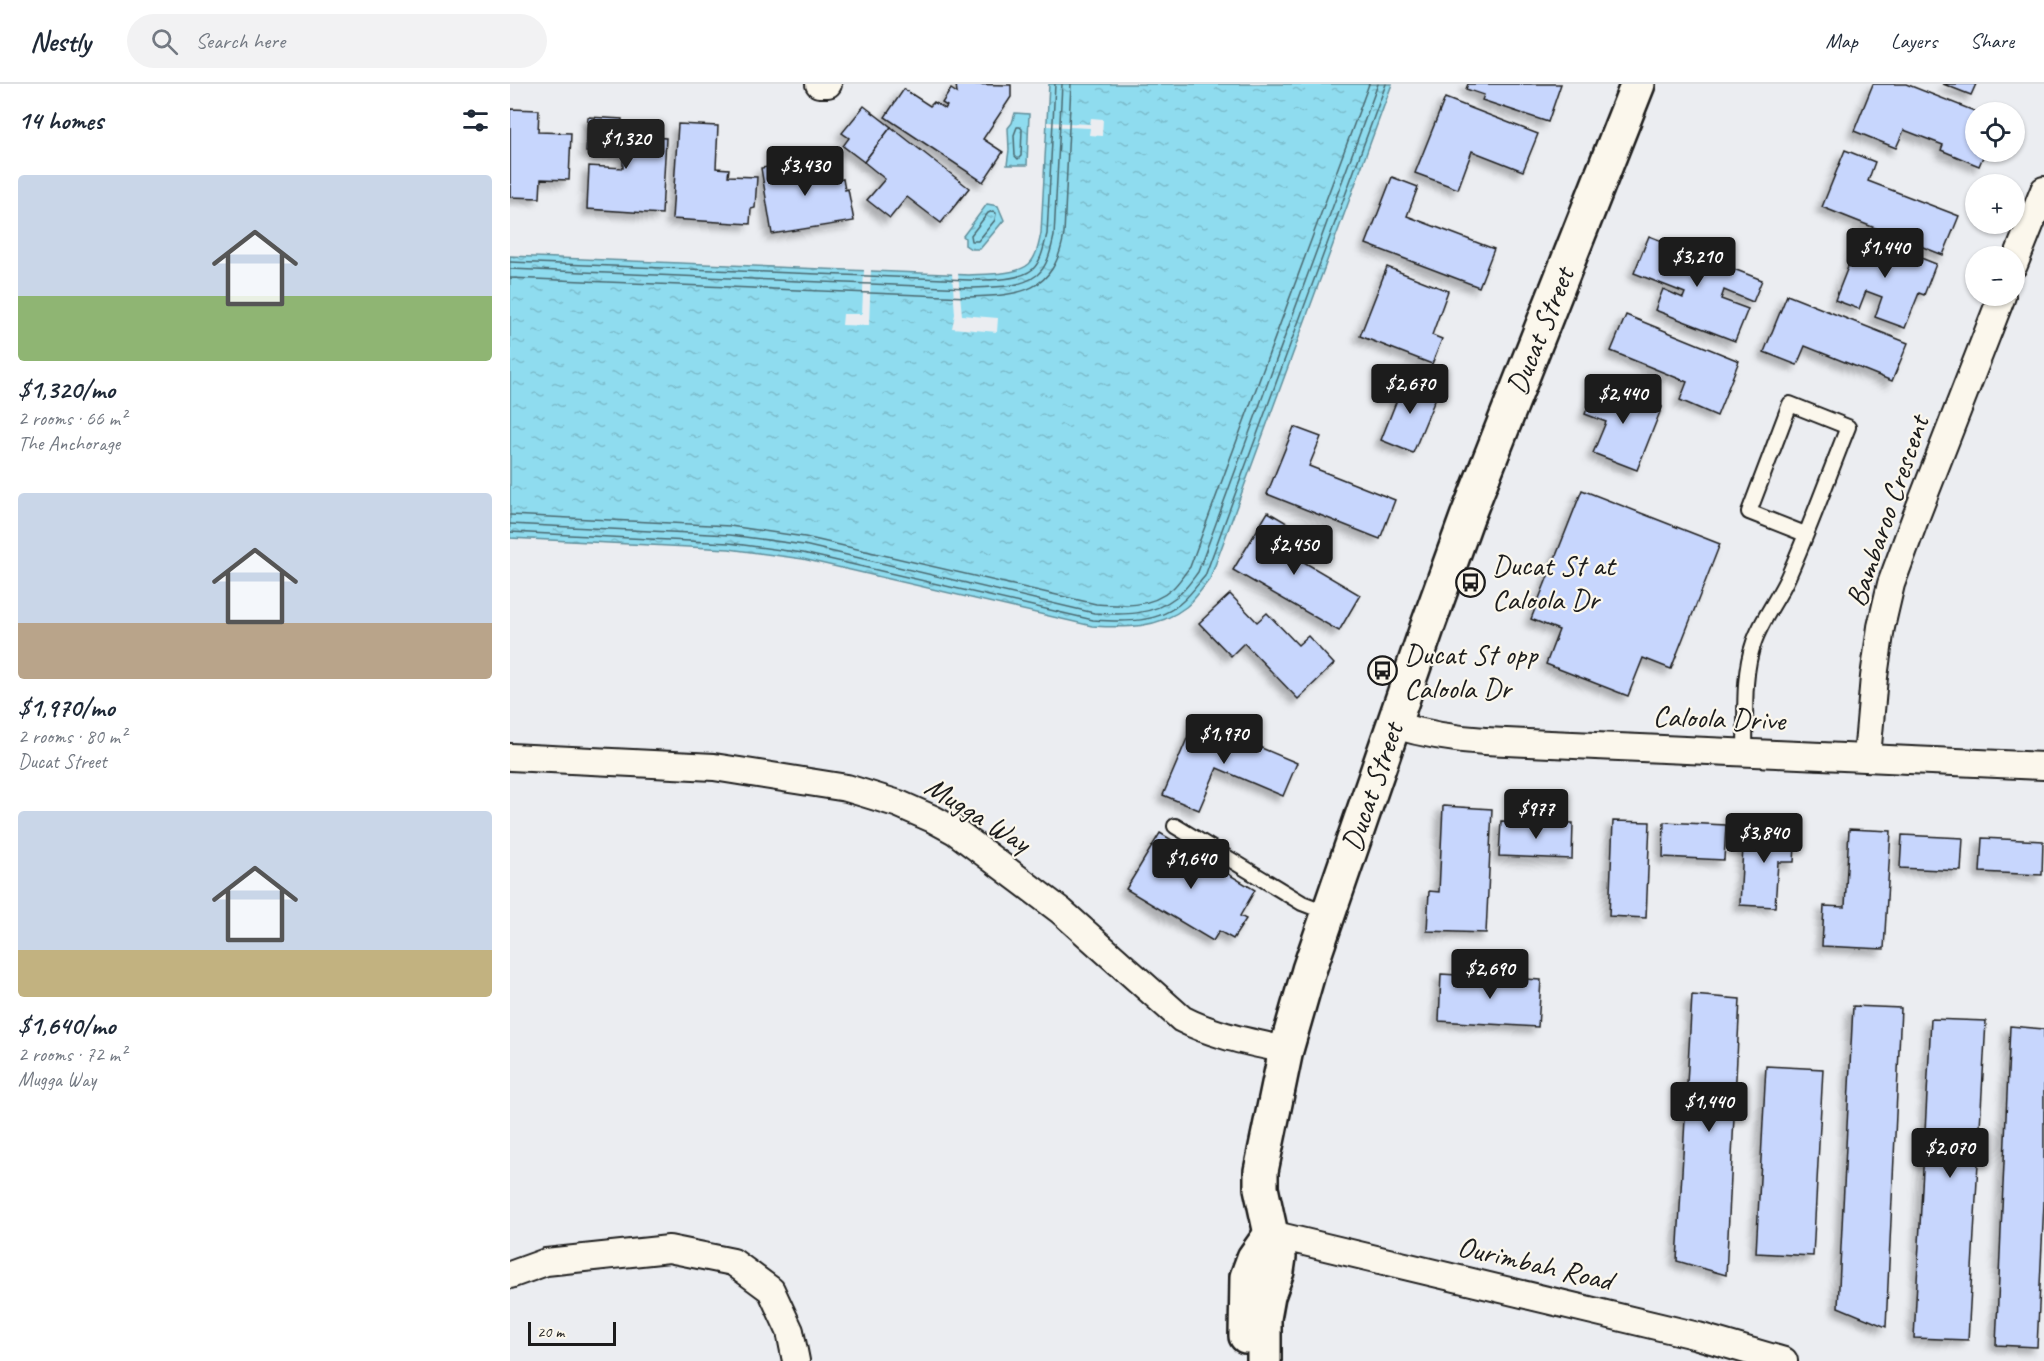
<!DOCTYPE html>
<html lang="en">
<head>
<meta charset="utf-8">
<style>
  body { margin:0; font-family:Caveat,sans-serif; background:#f2f2f3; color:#1f2937; height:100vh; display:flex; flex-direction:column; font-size:22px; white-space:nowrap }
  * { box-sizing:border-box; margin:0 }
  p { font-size:20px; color:#747a83 }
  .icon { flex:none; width:33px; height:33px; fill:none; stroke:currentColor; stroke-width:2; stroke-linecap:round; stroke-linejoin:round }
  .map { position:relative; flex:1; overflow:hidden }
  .sheet { display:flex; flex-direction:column; background:#fff; width:510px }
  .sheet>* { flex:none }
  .buttons { position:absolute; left:1455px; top:18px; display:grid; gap:12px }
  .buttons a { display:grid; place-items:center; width:60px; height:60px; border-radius:50%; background:#fff; box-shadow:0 2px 4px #0004; font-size:30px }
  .scale { position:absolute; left:18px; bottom:15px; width:88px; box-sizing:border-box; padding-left:6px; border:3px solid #1c1c1c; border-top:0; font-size:16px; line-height:21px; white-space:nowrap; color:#1c1c1c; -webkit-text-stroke:4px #fbf7ec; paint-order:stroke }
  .price { position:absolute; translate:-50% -51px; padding:0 14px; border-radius:6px; background:#1c1c1c; color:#fff; font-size:20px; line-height:39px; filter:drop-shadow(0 2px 3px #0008) }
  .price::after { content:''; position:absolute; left:50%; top:36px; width:18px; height:14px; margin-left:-9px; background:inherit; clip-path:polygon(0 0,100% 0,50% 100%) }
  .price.current { background:#222; color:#fff }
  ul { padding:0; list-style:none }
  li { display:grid; align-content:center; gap:12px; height:318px; padding:0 18px }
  li span { display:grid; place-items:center; height:186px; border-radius:6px; color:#555 }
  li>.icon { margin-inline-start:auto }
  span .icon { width:108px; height:108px; fill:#fffc; stroke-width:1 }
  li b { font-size:26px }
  h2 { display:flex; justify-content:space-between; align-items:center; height:72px; padding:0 18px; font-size:26px }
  header { display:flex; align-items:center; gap:36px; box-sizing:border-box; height:84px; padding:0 30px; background:#fff; border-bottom:2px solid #e0e1e3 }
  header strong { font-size:28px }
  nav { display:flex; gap:33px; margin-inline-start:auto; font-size:21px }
  .search { width:420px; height:54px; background:#f2f2f3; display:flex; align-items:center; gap:15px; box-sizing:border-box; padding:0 21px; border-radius:33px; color:#747a83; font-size:22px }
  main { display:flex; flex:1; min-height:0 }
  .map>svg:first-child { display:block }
  .water { fill:url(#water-ripples); stroke:#618f9b; stroke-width:1.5 }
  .pier { fill:#ebedf1 }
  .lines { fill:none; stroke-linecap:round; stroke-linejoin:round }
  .shore { stroke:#4a6970; stroke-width:1.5 }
  .building { fill:#c7d6fd; stroke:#1c1c1c; stroke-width:1.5; filter:url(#shadow) }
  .lane-casing { stroke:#1c1c1c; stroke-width:18 }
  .street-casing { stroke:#1c1c1c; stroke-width:30 }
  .secondary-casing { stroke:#1c1c1c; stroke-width:38 }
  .lane { stroke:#fbf7ec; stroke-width:14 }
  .street { stroke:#fbf7ec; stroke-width:26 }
  .secondary { stroke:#fbf7ec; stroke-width:33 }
  .labels { text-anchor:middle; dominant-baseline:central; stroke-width:4.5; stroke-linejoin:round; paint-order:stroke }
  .street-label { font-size:30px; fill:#1c1c1c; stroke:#fbf7ec }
  .poi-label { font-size:30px; fill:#1c1c1c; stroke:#fbf7ec; text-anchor:start }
</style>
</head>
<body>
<header>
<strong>Nestly</strong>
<div class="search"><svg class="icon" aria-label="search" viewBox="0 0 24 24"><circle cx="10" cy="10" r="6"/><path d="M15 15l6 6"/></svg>Search here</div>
<nav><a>Map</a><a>Layers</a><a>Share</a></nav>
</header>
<main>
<section class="sheet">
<h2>14 homes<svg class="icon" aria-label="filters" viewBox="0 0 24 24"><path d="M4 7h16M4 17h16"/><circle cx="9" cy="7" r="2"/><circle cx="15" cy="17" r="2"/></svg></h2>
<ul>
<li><span style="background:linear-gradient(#c9d6e8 65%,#8fb573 0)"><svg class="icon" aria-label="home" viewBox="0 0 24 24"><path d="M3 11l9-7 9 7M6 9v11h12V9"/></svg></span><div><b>$1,320/mo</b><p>2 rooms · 66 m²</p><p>The Anchorage</p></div></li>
<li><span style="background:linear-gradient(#c9d6e8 70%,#b9a48a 0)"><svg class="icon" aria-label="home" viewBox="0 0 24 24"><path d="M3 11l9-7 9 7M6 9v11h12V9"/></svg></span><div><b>$1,970/mo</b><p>2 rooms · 80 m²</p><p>Ducat Street</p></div></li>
<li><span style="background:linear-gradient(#c9d6e8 75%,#c2b280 0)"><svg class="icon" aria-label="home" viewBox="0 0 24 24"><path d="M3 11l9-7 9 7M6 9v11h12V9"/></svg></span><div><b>$1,640/mo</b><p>2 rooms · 72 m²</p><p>Mugga Way</p></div></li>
</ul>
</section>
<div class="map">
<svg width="1534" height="1277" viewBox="0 0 1534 1277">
  <defs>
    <pattern id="water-ripples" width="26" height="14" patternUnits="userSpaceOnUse" patternTransform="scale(1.5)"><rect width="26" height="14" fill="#8fdcef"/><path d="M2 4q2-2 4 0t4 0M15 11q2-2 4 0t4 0" fill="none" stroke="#7bbccc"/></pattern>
    <filter id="shadow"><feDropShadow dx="-5.5" dy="5.5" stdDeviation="3" flood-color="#0004"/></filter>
  </defs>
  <rect width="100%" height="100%" fill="#ebedf1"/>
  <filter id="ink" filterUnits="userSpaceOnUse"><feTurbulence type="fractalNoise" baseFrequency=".0167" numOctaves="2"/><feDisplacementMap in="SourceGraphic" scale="12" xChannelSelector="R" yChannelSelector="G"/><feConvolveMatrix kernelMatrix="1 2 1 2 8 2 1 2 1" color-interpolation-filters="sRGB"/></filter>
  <g filter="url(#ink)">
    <g class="water">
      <path d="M539,0H882L700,495C692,504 685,516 676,523C648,545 615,544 582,542L293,475L219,465L0,454V172L459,191C475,190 507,191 519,180C527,172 529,159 531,149Z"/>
      <path d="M505,29L519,30L517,81H497L499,66L498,44L502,39Z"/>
      <path d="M477,120L488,122L494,136L470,165H461L455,161V154L453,152Z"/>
    </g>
    <g class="pier">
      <path d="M581,34L593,35L592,52L579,51L580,44L537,42V38L580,40Z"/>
      <path d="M354,186H361L359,242L332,241L333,230H352Z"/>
      <path d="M442,189H448L452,231L488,234L487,248L442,244L445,230Z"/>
    </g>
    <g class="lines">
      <g class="shore">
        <path d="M507,43H510L512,45L511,72L508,75L505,72L504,51Z"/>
        <path d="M483,127L486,129L485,136L468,157H462L461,151L478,129Z"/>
        <path d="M0,178L459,196C477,196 509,197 523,185C532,176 534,161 537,150L545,0"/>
        <path d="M0,185L458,204C480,203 509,205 527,191C538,182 541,165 544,152L552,0"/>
        <path d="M0,194L458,213C510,211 544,210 554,150L561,0"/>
        <path d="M0,431L220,442L295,453L586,520C612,522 641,524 662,505C669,499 674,490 680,483L859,0"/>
        <path d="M0,440L220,451L294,461L584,529C613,531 642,532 666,513C675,507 682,496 688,488L868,0"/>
        <path d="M0,448L219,459L293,469L583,536C614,538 649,540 673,517C681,510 688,500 695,492L876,0"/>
      </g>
    </g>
    <g class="building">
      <path d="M446,0L501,1V13L473,55L493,68L473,98L375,33L394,5L420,22L424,18L435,25L437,22L432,19L441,5L447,9Z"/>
      <path d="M958,0H1051L1038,38L972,16L974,11L956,5Z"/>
      <path d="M1363,0H1396L1467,28L1466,68H1475L1469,82L1431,66L1433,61L1394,46L1386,64L1344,47Z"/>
      <path d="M1433,0H1466L1461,11Z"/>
      <path d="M935,14L1028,50L1013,87L962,67L948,105L905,89Z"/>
      <path d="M354,22L381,43L354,78L333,62L339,54L332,49Z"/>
      <path d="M0,25L29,26L28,48L61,49L59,96L31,95L30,114L0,113Z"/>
      <path d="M78,33L112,35L111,51L156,54L152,130L77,125L79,82L113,84V70L76,68Z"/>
      <path d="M168,40L208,42L206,84L219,85L218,92L247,93L245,124L241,125L240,140L162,135Z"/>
      <path d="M381,43L459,104L431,139L397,113L380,134L357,116L375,95L354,78Z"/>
      <path d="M1335,66L1365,78L1358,97L1449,132L1433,171L1312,123Z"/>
      <path d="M314,74L318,98L333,95L335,106L338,105L344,137L262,150L251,84Z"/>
      <path d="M882,93L908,103L897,132L984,165L969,203L856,160Z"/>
      <path d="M1351,150L1426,180L1414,211L1409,209L1395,244L1365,233L1372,213L1356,207L1349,225L1325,216Z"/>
      <path d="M1139,152L1252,196L1243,218L1214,206L1211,215L1238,225L1225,257L1145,226L1153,205L1173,214L1175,209L1124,189Z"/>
      <path d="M877,183L938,207L922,251L932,255L922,280L850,252Z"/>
      <path d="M1277,211L1398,259L1382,297L1295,262L1287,281L1254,268Z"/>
      <path d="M1116,231L1229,277L1207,332L1170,316L1177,298L1101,267Z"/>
      <path d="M896,293L929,306L903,369L871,356Z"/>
      <path d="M1088,298L1152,323L1127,386L1083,369L1096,338L1075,330Z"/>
      <path d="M784,343L811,353L799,382L885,416L870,455L757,410Z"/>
      <path d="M1072,406L1210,460L1161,585L1133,574L1118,612L1036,580L1049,546L1021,535Z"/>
      <path d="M758,428L782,442L770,464L850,511L829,547L723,486Z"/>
      <path d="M720,510L747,538L757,529L788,561L798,552L824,580L788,615L734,559L721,572L689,539Z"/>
      <path d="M685,636L787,679L773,712L707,684L689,726L653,711Z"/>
      <path d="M933,722L982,725L976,849L917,847L919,807L929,808Z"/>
      <path d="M991,737L1063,739L1062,775L989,772Z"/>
      <path d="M1103,737L1140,738L1136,834L1099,832Z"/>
      <path d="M1154,738L1216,741L1214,776L1153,773Z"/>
      <path d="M1234,743L1286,746L1284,778H1268L1265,823L1230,821Z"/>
      <path d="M1339,745L1381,747L1374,865L1312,862L1314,822L1335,823Z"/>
      <path d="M650,749L745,806L730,832L736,835L723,855L709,847L703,857L616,805Z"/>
      <path d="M1392,751L1453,754L1451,787L1390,784Z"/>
      <path d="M1472,754L1533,757L1532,791L1470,788Z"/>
      <path d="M931,890L1031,896L1028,943L929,937Z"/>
      <path d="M1182,911L1230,915L1216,1191L1167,1177Z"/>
      <path d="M1343,922L1391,924L1376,1243L1328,1223Z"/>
      <path d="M1421,935L1476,937L1458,1256L1404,1254Z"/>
      <path d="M1500,942L1534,945V1119L1527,1263L1486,1261Z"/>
      <path d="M1256,982L1313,985L1303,1172L1246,1169Z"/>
    </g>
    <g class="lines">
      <defs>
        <g id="lane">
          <path d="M1235,668C1236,633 1232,592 1244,558C1252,535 1268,515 1278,493C1300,444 1318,393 1338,343L1280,320L1239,428L1295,450"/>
          <path d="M665,742L792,819L818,829"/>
        </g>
        <g id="street">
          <path d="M309,0H318"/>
          <path d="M1504,181L1534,106"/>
          <path d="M884,641C914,650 943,655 975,657L1534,682"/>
          <path d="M0,673L204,683L337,704L389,720L423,735L445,747L551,827L672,935C705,952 740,958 776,966"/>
          <path d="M1357,673L1364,593L1371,543L1381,500L1405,435L1492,212"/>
          <path d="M761,1150L1188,1252L1274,1277"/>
          <path d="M0,1191L36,1178L159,1165L223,1178L261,1206L280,1247L286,1277"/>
        </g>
        <g id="secondary">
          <path d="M736,1252L737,1193L744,1174L761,1150"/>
          <path d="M754,1277V1234L758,1212L767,1187L769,1173L761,1150L751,1104V1087L776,966L799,886L918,541L957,433L1128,0"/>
        </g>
      </defs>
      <use href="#lane" class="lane-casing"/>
      <use href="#street" class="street-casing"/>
      <use href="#secondary" class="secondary-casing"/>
      <use href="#lane" class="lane"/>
      <use href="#street" class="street"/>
      <use href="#secondary" class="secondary"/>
    </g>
  </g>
  <defs>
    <symbol id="bus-ring" viewBox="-11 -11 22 22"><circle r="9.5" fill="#fbf7ec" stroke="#1c1c1c" stroke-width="1.5"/><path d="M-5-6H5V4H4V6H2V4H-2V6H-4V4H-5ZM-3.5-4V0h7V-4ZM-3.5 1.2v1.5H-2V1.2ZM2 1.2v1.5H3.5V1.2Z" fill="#1c1c1c"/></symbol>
  </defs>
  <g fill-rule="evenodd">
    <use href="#bus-ring" x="944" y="482" width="33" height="33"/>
    <use href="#bus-ring" x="856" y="570" width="33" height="33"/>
  </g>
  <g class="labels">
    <g class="street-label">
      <text transform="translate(1030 247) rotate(-68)">Ducat Street</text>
      <text transform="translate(1377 427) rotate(-71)">Bambaroo Crescent</text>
      <text transform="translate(1209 634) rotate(2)">Caloola Drive</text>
      <text transform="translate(862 703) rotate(-71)">Ducat Street</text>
      <text transform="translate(468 730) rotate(32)">Mugga Way</text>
      <text transform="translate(1025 1179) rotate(13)">Ourimbah Road</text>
    </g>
    <g class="poi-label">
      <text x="982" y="481">Ducat St at<tspan x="982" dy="34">Caloola Dr</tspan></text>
      <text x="894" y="570">Ducat St opp<tspan x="894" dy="34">Caloola Dr</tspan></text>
    </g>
  </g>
</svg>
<div class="buttons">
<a><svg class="icon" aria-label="locate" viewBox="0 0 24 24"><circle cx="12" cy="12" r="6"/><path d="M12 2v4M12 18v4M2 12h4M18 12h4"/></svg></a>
<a>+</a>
<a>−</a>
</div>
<div class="scale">20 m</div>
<b class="price current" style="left:116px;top:86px">$1,320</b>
<b class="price" style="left:295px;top:113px">$3,430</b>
<b class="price" style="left:1375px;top:195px">$1,440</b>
<b class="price" style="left:1187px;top:204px">$3,210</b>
<b class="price" style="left:900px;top:331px">$2,670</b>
<b class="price" style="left:1113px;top:341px">$2,440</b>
<b class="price" style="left:784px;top:492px">$2,450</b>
<b class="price" style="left:714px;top:681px">$1,970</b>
<b class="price" style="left:1026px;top:756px">$977</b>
<b class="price" style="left:1254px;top:780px">$3,840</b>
<b class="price" style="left:681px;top:806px">$1,640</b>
<b class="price" style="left:980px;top:916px">$2,690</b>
<b class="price" style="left:1199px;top:1049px">$1,440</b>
<b class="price" style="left:1440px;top:1095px">$2,070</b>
</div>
</main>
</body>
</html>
